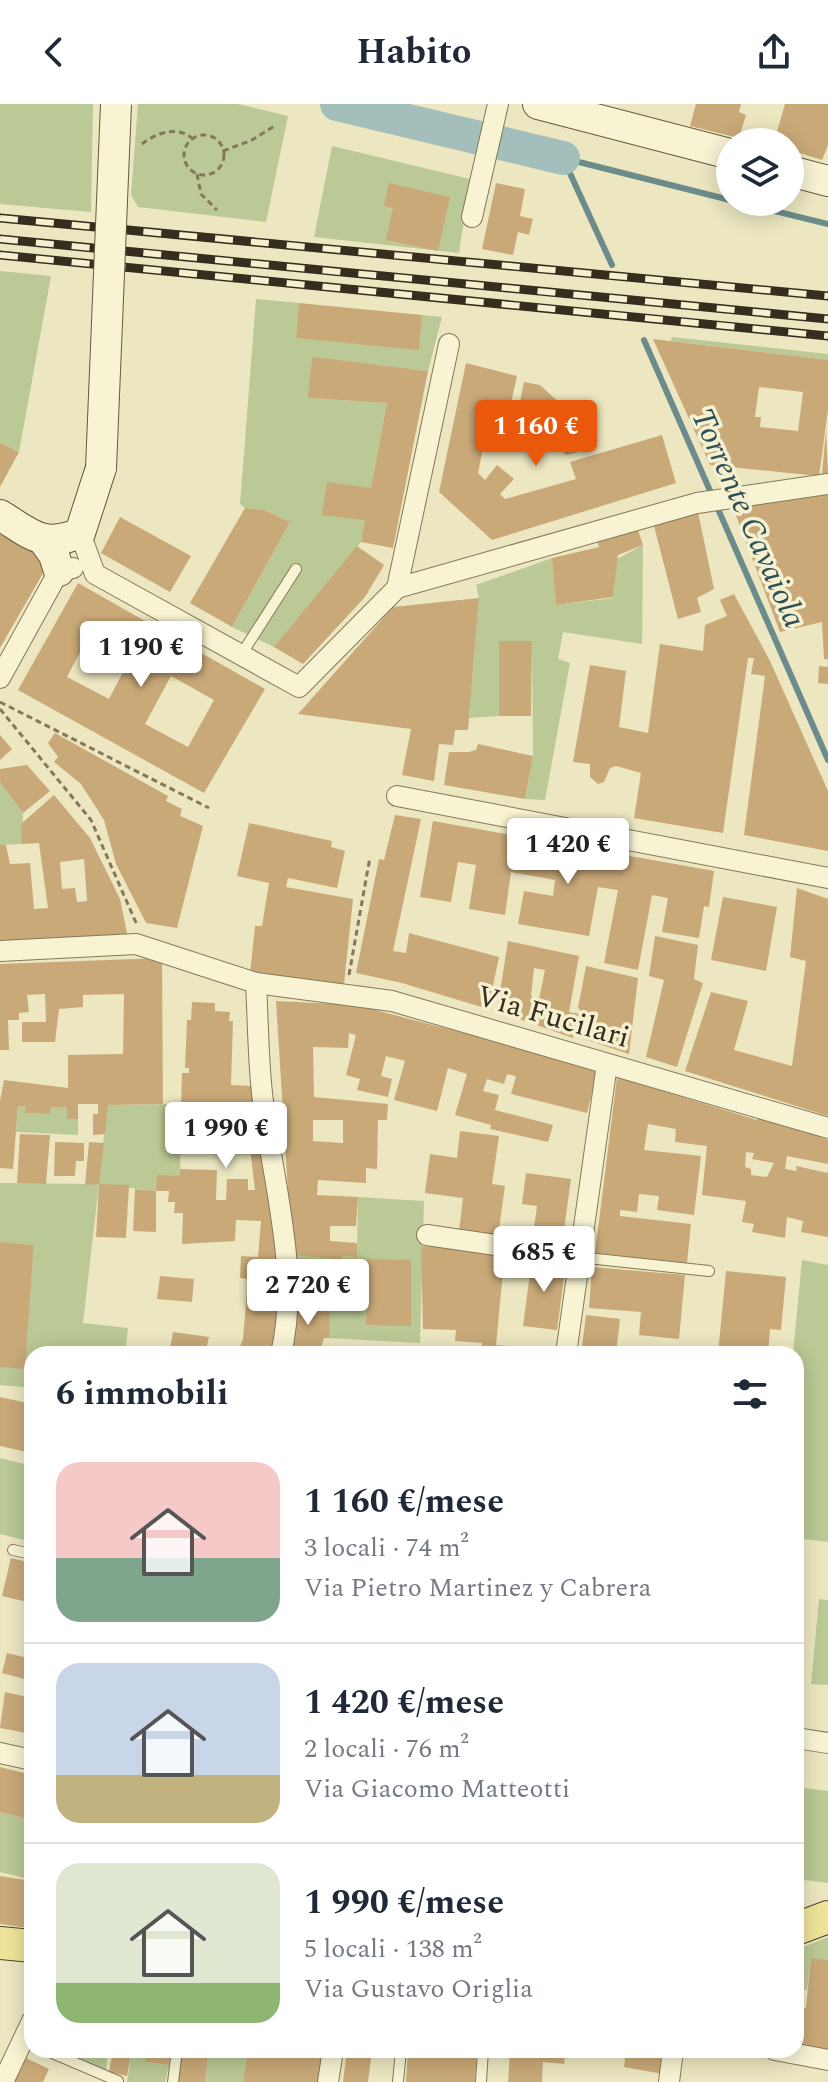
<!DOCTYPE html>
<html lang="it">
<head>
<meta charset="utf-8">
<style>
  body { margin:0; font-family:Spectral,serif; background:#f2f2f3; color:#1f2937; height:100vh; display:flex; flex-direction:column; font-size:30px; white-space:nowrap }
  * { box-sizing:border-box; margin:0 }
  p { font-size:26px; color:#747a83 }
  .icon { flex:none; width:44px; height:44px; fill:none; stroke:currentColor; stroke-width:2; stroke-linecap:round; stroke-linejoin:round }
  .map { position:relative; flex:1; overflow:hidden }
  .drawer { position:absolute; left:24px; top:1242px; width:780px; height:712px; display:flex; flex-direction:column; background:#fff; border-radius:24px; box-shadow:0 4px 20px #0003 }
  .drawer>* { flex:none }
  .buttons { position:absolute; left:716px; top:24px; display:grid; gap:16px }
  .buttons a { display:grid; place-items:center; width:88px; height:88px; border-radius:50%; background:#fff; box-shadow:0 4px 20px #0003; font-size:40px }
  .price { position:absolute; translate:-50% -68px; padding:0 18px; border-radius:8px; background:#fff; color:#222; font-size:26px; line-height:52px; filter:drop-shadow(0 2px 4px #0008) }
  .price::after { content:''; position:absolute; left:50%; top:48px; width:24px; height:18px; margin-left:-12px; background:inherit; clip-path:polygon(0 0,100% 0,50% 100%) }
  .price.selected { background:#ea580c; color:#fff }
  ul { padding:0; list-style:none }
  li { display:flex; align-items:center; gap:24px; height:200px; padding:0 32px }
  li+li { border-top:2px solid #e0e1e3 }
  li span { display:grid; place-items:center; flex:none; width:224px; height:160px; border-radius:24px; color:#555 }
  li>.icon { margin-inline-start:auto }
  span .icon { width:96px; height:96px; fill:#fffc; stroke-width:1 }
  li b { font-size:34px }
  h2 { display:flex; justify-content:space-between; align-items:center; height:96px; padding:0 32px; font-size:34px }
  header { display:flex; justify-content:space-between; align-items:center; height:104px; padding:0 32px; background:#fff; font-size:36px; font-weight:700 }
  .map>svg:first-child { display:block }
  .green { fill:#bac995 }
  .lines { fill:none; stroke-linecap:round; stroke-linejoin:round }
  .stream { stroke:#6b8c8a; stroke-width:6 }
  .river { stroke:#a3bebb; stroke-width:34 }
  .building { fill:#c9a978; fill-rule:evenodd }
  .lane-casing { stroke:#847859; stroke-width:12 }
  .street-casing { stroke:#847859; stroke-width:22 }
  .secondary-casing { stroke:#66593d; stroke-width:32 }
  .primary-casing { stroke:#52452e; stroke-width:34 }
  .path { stroke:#847859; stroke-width:3; stroke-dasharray:6 4; stroke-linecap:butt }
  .lane { stroke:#f7f3d3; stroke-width:10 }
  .street { stroke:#f7f3d3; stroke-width:20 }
  .secondary { stroke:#f7f3d3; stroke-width:30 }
  .primary { stroke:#eee499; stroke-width:32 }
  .rail-casing { stroke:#352d1d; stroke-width:9 }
  .rail { stroke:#f4f0d0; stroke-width:6; stroke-dasharray:18; stroke-linecap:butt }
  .secondary-bridge-casing { stroke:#66593d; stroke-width:32; stroke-linecap:butt }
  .secondary-bridge { stroke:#f7f3d3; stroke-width:30 }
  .labels { text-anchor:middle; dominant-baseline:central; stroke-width:7; stroke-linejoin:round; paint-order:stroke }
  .street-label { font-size:30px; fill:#352d1d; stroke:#f4f0d0 }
  .water-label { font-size:32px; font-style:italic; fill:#2d4f54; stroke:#f4f0d0 }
</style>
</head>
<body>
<header><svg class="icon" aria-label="back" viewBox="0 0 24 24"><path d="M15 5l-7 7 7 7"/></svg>Habito<svg class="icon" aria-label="share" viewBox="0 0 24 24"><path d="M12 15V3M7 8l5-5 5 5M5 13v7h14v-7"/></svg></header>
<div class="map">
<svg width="828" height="1978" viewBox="0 0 828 1978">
  <rect width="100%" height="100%" fill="#ece7c1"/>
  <g class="green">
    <path d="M0,0H93L91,108L0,100Z"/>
    <path d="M138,0H238L288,12L266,118L138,103L131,91Z"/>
    <path d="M332,42L470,75L459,149L314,133Z"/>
    <path d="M0,167L51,172L19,348L0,339Z"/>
    <path d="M256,195L299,199L296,234L419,245L422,211L442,213L428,267L312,254L309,294L387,299L361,438L274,543L232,523L290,418L264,406L245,404L240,400Z"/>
    <path d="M672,233L828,250V256L671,237Z"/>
    <path d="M643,441L642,540L563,528L558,555L570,559L545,696L525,695L533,652L532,537H499V612L469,614L479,494L476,481L552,454L556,501L613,494L617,455Z"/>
    <path d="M0,678L23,709L22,740L0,741Z"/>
    <path d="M181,1000L180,1072L156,1087L99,1080L83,1219L128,1224L125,1250H32V1284L0,1281V1263L25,1264L34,1141L0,1138V1079L98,1080L108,1001Z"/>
    <path d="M18,1002H26V1009L49,1010L51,1003H67V1015H78V1031L16,1028Z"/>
    <path d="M358,1093L424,1097L420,1239L290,1232L292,1151L342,1156V1152L357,1153Z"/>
    <path d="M802,1156L828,1161V1438L796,1434L793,1250Z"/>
    <path d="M0,1354L32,1362V1438L0,1430Z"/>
    <path d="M819,1495L828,1496V1581L811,1580Z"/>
    <path d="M796,1683L828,1687V1779L796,1775Z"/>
    <path d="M0,1708L32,1716V1776L0,1768Z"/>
    <path d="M828,1833V1856L811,1854L807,1886L796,1885V1846Z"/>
    <path d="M60,1946H108L106,1967L65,1949Z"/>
    <path d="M132,1946H146L145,1958L169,1961L165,1978H127Z"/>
    <path d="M209,1946H248L243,1978H205Z"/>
  </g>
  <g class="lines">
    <g class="stream">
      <path d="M563,54L730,96"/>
      <path d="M563,54L612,161"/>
      <path d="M738,98L828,120"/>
      <path d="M644,236L828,656"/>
    </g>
    <path class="river" d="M337,0L563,54"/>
  </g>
  <g class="building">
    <path d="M696,0H741L739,8L746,11L739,34L690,22Z"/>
    <path d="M785,0H828V41L822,56L790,46V38H774Z"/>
    <path d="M389,79L450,93L438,147L386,136L393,104L384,102Z"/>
    <path d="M496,79L525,85L520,112L533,115L529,131L518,128L513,151L482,145Z"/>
    <path d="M299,199L422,211L419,246L296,234Z"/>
    <path d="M653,235L828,256V306L819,372L710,361ZM759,283L803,288L798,327L760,323L761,313H755Z"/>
    <path d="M312,253L428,267L393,444L361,438L365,416L322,411L327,378L371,384L387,299L308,294Z"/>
    <path d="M466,259L517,272L510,304L492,300L478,369L485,376L497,361L514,375L500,390L505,395L576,375L570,358L662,331L676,379L492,436L439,388Z"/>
    <path d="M524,278L540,281L590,327L595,344L566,351L518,307Z"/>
    <path d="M826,327L828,369L822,370Z"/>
    <path d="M0,339L19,348L0,383Z"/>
    <path d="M828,385V555H824L822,518L780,528L732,401Z"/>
    <path d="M245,404L264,406L290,418L232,523L190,499Z"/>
    <path d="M698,408L714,485L697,494L701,508L678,515L653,418Z"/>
    <path d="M120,413L191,452L170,488L101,449Z"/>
    <path d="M637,423L643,441L618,451L613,493L556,501L552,454L599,443L596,434Z"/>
    <path d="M0,430L50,457L0,544Z"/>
    <path d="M357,442L384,461L365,493L303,560L274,543Z"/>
    <path d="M78,479L265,585L204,689L18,586ZM90,529L132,551L109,595L67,573ZM171,572L214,596L188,643L145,620Z"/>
    <path d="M734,490L770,557L828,687V747L744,731L765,572L751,570L754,554H748L723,729L634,714L641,669L616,662L610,664L604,678L598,680L590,673V660L573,658L590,561L626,567L619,623L648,629L660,540L703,547L705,521L727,512L720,496Z"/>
    <path d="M479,494L468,626H455L453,641L439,640L434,677L402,671L411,625L298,610L393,503Z"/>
    <path d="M499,537H532L531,612H499Z"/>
    <path d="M819,562L828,563V580L818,579Z"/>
    <path d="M55,629L168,692L166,697L182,705L180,712L203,722L177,824L146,819L116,760L104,716L81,680L54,658L58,653L48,639Z"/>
    <path d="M0,631L12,645L0,656Z"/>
    <path d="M478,640L533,652L525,695L444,681L449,648H469L476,646Z"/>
    <path d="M27,661L50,687L23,709L0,678V665Z"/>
    <path d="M54,691L90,734L120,795L128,834L0,840V741H6L10,760L30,759L34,805L48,804L39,739L22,740L21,720ZM84,755L87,797L77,798L75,784L62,785L60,758Z"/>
    <path d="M395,711L421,715L393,847L406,849L409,829L499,853L488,905L402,879L356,869L379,755L384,756Z"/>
    <path d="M433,717L714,767L709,803L704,802L699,834L662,828L668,794L652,791L638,866L604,859L618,786L598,783L589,832L518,820L524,787L553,792L555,776L511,768L505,811L469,805L476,761L458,758L451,798L420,793Z"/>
    <path d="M249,719L332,737L331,743L345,747L337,784L288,774L286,783L353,795L344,880L250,870L255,822H262L269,779L237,772Z"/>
    <path d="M797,784L828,795V1012L685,967L711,888L748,897L734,946L792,962L806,857L790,853Z"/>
    <path d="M723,793L777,803L766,867L711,856Z"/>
    <path d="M655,832L698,841L694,875L703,879L677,963L646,953L664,876L649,872Z"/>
    <path d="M508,837L579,852L569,908L579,910L573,934L497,907ZM534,864L545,866L539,895L531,892Z"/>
    <path d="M162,854L163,1000L108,1001L105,1030L93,1031V1010H98V1000H78V1015H67V1003H51L50,1010L25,1009L26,1002H18L13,1065L0,1064V997L4,976L68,984V951L123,950L124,890L83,891V903L59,905L55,938H22V918H46L45,890L27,891L29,908L19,909V916H8L9,946H0V860Z"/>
    <path d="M586,862L638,874L629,950L578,933L583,909L578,904Z"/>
    <path d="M276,897L356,901L598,964L587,1009L511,990L516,972L507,970L504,980L487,975L483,987L499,991L495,1006L553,1021L548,1038L490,1025L491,1021L455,1011L467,970L448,964L437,1007L394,996L405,957L386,952L381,972L392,975L388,993L357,986L360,975L346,971L356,931L349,929L348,944L313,943L314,993L388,1000L387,1016H378L377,1065L366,1064V1079L318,1076L317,1091L358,1093L356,1122H330V1137L357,1139V1153L342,1152V1156L292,1151ZM313,1016H343V1039L313,1037Z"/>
    <path d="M192,898L215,899V907L230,908L229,917H233L231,981L253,982L282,1188L274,1250H237L243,1235L248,1175L240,1174L241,1152L258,1153L261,1117L236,1116L235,1137L182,1140L183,1109H174L175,1098H168L169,1087H156L157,1071L180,1072V1065L217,1066L216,1096H226L227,1075H248V1086H255L249,1036L180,1034L182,969H189V964H185L187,916H191Z"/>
    <path d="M617,973L757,1016L758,1010L828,1036V1060L787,1052L785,1065L797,1067L796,1062L828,1069V1133L801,1128L803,1117L787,1113L785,1134L752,1128L754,1120L742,1118L746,1097L702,1091L707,1042L675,1038L676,1025L648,1020L644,1046L701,1052L694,1111L657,1106L659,1092L639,1090L637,1108L620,1106V1112L691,1120L687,1159L595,1149ZM746,1048L754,1049L752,1055L774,1059L767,1073L751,1071V1065L745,1063Z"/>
    <path d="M460,1027L499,1032L492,1080L505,1082L498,1132L459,1127L463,1094L425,1089L430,1050L457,1054Z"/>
    <path d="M20,1030L50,1031L46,1080L17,1079Z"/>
    <path d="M55,1038L84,1039V1057H76L75,1072H54Z"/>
    <path d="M89,1038L104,1039L99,1080L85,1081Z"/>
    <path d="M526,1069L571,1075L564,1126L572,1127L570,1143L532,1138L537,1102L522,1100Z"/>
    <path d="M99,1080L129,1081L126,1134L96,1133Z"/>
    <path d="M135,1085L156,1087V1128L133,1127Z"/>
    <path d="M0,1138L34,1141L25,1265L0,1263Z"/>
    <path d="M421,1142L505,1147L496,1241L550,1246L549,1250H481L482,1239L455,1237L456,1226L423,1225Z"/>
    <path d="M532,1154L566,1158L557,1226L523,1222Z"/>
    <path d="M367,1155L411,1156V1222L366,1221Z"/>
    <path d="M592,1163L685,1171L679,1235L639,1231L641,1208L589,1204Z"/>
    <path d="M726,1167L786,1173L781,1226L770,1225L768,1250H718Z"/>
    <path d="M160,1172L194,1175L192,1198L157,1195Z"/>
    <path d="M292,1196L330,1198L329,1234H324L319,1250H287Z"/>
    <path d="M586,1211L620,1215L616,1250H581Z"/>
    <path d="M173,1228L209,1233L205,1250H169Z"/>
    <path d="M0,1293L32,1300V1349L0,1342Z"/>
    <path d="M11,1454L32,1459V1499L2,1492Z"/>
    <path d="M796,1459L803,1460L798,1494H796Z"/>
    <path d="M7,1549L32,1555V1577L2,1569Z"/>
    <path d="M5,1588L32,1594V1630L0,1624Z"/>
    <path d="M0,1663L32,1671V1716L0,1708Z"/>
    <path d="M0,1772L32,1777L29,1824L0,1820Z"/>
    <path d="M811,1854L828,1856V1945L796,1942V1903L806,1904Z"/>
    <path d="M146,1946H171L169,1961L145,1958Z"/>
    <path d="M183,1946H209L205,1978H178Z"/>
    <path d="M248,1946H329L323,1978H243Z"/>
    <path d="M347,1946L372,1947L368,1978H343Z"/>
    <path d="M408,1946H477L475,1978H406Z"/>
    <path d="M510,1946H566L564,1960L543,1958L542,1978H508Z"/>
    <path d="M626,1946L667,1947L663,1970L624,1963Z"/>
    <path d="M113,1947L131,1951L127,1972L109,1968Z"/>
    <path d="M22,1952L49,1965L43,1978H10Z"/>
  </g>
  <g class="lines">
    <defs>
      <g id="lane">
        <path d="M241,551L296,465"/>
        <path d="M578,1153L709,1167"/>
        <path d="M13,1446L32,1450"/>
        <path d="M45,1946L118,1977"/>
        <path d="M173,1978L177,1946"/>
        <path d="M398,1978L401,1946"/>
        <path d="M481,1978L483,1946"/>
      </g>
      <g id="street">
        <path d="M472,113L498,0"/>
        <path d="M80,429L95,470L299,583L397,484L449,240"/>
        <path d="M397,484L697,399L828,380"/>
        <path d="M0,574L59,467L73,464"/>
        <path d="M397,692L828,774"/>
        <path d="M0,847L136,840L256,879L392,897L828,1024"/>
        <path d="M256,879C258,915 258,953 262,989C271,1073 301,1166 281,1250"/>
        <path d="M427,1131L578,1153"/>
        <path d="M566,1250L607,960"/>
        <path d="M796,1634L828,1639"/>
        <path d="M0,1649L32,1656"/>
        <path d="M775,1946L828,1956"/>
        <path d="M3,1978L32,1917"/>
        <path d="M328,1978L333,1946"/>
        <path d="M669,1978L673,1946"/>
      </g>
      <g id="secondary">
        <path d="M538,0L730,50"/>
        <path d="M790,67L828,77"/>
        <path d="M0,411C31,430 43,445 80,429L101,364"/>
        <path d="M44,437L54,451L59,467"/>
      </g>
      <g id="primary">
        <path d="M796,1825L828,1813"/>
        <path d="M0,1839L32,1842"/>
      </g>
    </defs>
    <use href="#lane" class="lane-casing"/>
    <use href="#street" class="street-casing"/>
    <use href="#secondary" class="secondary-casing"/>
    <use href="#primary" class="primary-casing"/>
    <g class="path">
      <circle cx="204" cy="51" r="20"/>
      <path d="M142,40C156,29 178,21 193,35"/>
      <path d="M223,47L252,36L276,21"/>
      <path d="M197,70L201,90L217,106"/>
      <path d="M0,598L209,704"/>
      <path d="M0,605L91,716L137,821"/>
      <path d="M349,871L370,753"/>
    </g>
    <use href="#lane" class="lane"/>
    <use href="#street" class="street"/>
    <use href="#secondary" class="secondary"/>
    <use href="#primary" class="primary"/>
    <defs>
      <g id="rail">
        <path d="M0,114L828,192"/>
        <path d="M0,135L828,215"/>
        <path d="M0,151L828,232"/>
      </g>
    </defs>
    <use href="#rail" class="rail-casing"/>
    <use href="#rail" class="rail"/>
    <defs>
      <path id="secondary-bridge" d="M101,364L116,0"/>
    </defs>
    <use href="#secondary-bridge" class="secondary-bridge-casing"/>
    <use href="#secondary-bridge" class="secondary-bridge"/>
  </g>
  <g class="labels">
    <g class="street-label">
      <text transform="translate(553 913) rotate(16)">Via Fucilari</text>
    </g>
    <g class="water-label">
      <text transform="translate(748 414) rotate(66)">Torrente Cavaiola</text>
    </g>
  </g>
</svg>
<div class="buttons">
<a><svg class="icon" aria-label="layers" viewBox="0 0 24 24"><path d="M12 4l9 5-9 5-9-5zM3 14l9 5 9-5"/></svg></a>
</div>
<b class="price selected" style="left:536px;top:364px">1 160 €</b>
<b class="price" style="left:141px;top:585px">1 190 €</b>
<b class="price" style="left:568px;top:782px">1 420 €</b>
<b class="price" style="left:226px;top:1066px">1 990 €</b>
<b class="price" style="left:544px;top:1190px">685 €</b>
<b class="price" style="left:308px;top:1223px">2 720 €</b>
<section class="drawer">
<h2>6 immobili<svg class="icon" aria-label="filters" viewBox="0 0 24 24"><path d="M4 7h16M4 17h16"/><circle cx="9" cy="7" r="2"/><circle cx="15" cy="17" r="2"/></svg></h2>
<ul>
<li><span style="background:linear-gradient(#f6c9c9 60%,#7fa58c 0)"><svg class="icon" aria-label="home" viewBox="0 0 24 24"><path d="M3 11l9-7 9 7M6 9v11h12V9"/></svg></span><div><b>1 160 €/mese</b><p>3 locali · 74 m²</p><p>Via Pietro Martinez y Cabrera</p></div></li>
<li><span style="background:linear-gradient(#c9d6e8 70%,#c2b280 0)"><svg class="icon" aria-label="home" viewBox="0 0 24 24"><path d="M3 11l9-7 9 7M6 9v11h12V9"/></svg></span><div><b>1 420 €/mese</b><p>2 locali · 76 m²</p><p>Via Giacomo Matteotti</p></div></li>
<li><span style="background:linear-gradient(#dfe7d0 75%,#8fb573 0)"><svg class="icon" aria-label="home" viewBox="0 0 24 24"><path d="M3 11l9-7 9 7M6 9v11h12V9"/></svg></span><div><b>1 990 €/mese</b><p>5 locali · 138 m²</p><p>Via Gustavo Origlia</p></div></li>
</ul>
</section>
</div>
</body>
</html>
